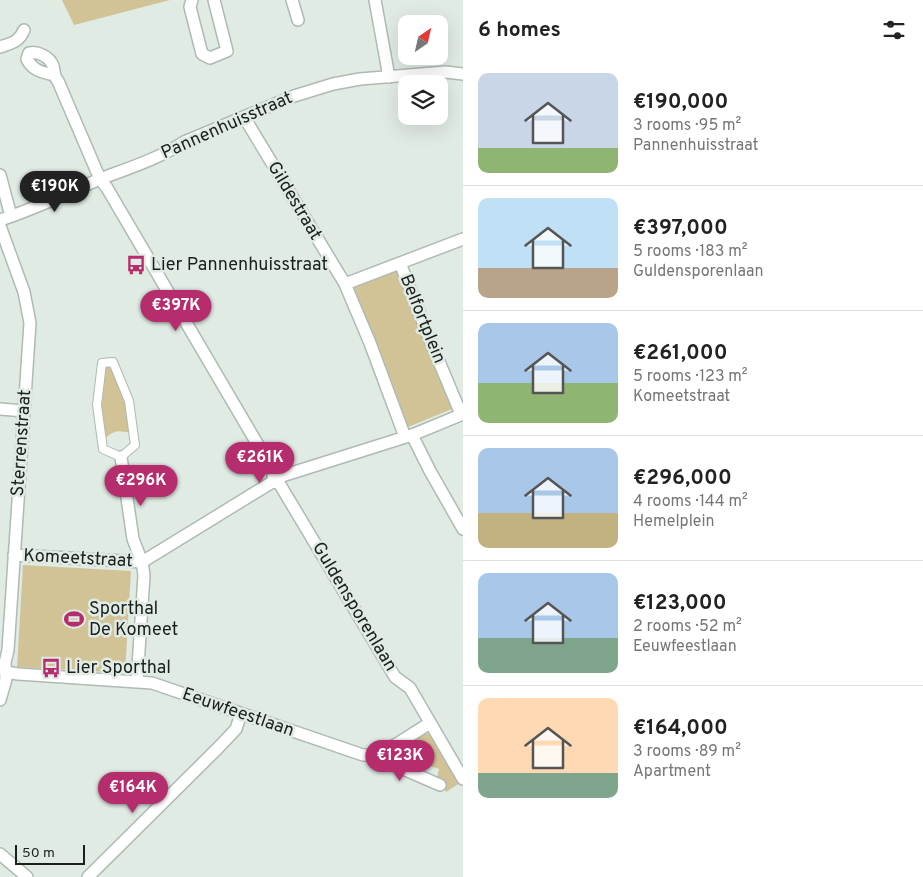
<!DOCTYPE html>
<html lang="en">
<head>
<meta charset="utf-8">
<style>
  body { margin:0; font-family:Overpass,sans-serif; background:#f2f2f2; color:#222; height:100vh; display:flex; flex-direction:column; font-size:19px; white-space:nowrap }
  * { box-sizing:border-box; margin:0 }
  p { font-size:16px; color:#767676 }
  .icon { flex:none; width:28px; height:28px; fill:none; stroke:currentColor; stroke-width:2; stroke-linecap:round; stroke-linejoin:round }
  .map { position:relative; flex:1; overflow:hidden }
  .panel { display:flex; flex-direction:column; background:#fff; width:460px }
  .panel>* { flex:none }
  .needle { width:32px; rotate:34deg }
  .buttons { position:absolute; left:398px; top:15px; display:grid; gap:10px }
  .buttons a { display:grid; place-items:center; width:50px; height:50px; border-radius:10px; background:#fff; box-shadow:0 5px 20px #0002; font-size:25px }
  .scale { position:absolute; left:15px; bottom:12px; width:70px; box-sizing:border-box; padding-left:5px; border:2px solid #1b201d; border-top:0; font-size:14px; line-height:18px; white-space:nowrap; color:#1b201d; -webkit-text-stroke:4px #e0ebe4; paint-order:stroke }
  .price { position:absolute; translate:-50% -42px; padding:0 11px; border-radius:18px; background:#b52d6d; color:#fff; font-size:16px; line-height:32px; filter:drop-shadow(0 1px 2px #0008) }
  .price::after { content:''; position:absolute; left:50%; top:30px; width:15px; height:11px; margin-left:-8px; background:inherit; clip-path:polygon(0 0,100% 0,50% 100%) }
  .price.selected { background:#222; color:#fff }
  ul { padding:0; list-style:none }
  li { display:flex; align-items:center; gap:15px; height:125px; padding:0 15px }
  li+li { border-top:1px solid #e0e0e0 }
  li span { display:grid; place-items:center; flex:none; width:140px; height:100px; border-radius:10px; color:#555 }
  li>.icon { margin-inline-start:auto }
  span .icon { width:60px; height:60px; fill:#fffc; stroke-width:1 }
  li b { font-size:21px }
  h2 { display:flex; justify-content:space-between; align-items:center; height:60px; padding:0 15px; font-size:21px }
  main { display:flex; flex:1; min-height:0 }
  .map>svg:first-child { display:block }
  .green { fill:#d1c395 }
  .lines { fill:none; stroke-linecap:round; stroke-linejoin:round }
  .pedestrian-casing { stroke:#afbab3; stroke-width:10 }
  .minor-casing { stroke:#afbab3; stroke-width:14 }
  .pedestrian { stroke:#fff; stroke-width:8 }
  .minor { stroke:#fff; stroke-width:11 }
  .labels { text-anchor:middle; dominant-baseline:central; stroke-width:5; stroke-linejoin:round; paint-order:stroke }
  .street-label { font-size:18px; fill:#1b201d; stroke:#e0ebe4 }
  .poi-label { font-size:18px; fill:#1b201d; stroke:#e0ebe4; text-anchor:start }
</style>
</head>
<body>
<main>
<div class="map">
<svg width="463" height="877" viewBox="0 0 463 877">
  <rect width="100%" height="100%" fill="#e0ebe4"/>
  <g class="green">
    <path d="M62,0H170L74,25Z"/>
    <path d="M396,271L452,409L408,427L353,287Z"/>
    <path d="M104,365H112L127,401L131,433C117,430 115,430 104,439L99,405Z"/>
    <path d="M23,565L131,571L125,673L17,667Z"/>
    <path d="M422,733L429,734L432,735L460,783L446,792L439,780L437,778L439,769L403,756L399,763L394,753V750Z"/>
  </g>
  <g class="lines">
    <defs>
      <path id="pedestrian" d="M113,362L129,401L135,445L121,457L103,449L97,405L102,363Z"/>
      <g id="minor">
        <path d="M192,0L190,7L202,54L210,58L227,51L214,0"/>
        <path d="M292,0L298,20"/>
        <path d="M375,0L389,77"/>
        <path d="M0,47C12,43 19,42 24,30"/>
        <path d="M54,75C42,72 33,71 27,59L29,53C38,51 50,57 53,66C55,73 53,75 58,81L100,179L107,188L275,474H280L282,476"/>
        <path d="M244,117L345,284L370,343L405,437"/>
        <path d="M0,175L11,216"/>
        <path d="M0,220C35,209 67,193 100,179C129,168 158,159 184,142L294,96L333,84L360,79L446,72L463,74"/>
        <path d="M0,226L24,292L30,323L8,650L5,663L6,679L0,700"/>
        <path d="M400,263L430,340L461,414"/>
        <path d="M345,284L463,239"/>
        <path d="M0,409L24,411"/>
        <path d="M412,435L430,471L463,529"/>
        <path d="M121,457L133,539L142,562L144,575L137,681"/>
        <path d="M275,474L273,476L274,481L277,483H279L395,677L410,688L463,779"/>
        <path d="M282,476L412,435L463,414"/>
        <path d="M14,555L142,562L274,481"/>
        <path d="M6,672L18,674L152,683L363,755H377L400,742L430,723"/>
        <path d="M387,750L394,765L440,785"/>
        <path d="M0,854L27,877"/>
        <path d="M88,877L218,748L236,729L241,714"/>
      </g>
    </defs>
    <use href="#pedestrian" class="pedestrian-casing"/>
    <use href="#minor" class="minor-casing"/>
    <use href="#pedestrian" class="pedestrian"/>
    <use href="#minor" class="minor"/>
  </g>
  <defs>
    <symbol id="bus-bare" viewBox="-9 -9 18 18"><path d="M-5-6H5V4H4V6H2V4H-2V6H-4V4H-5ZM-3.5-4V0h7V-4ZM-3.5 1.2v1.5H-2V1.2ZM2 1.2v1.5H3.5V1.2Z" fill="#b52d6d" stroke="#e0ebe4" stroke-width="2.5" paint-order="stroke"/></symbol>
    <symbol id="stadium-bare" viewBox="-9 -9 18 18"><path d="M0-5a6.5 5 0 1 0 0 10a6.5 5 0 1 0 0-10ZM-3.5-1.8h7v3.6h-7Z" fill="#b52d6d" stroke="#e0ebe4" stroke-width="2.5" paint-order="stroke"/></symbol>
  </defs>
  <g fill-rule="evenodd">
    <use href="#bus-bare" x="122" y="251" width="28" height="28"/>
    <use href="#stadium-bare" x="60" y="605" width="28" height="28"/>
    <use href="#bus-bare" x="37" y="654" width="28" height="28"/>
  </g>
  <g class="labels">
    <g class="street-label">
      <text transform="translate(227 126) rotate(-24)">Pannenhuisstraat</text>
      <text transform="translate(294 201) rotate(59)">Gildestraat</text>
      <text transform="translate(422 319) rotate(68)">Belfortplein</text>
      <text transform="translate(22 443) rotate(-86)">Sterrenstraat</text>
      <text transform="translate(78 559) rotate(3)">Komeetstraat</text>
      <text transform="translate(354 607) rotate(59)">Guldensporenlaan</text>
      <text transform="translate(238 713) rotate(19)">Eeuwfeestlaan</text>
    </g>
    <g class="poi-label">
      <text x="151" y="265">Lier Pannenhuisstraat</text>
      <text x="89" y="609">Sporthal<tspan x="89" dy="21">De Komeet</tspan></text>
      <text x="66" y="668">Lier Sporthal</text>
    </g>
  </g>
</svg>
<div class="buttons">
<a><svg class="needle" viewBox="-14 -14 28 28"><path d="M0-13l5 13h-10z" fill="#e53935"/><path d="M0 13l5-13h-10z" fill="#767676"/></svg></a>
<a><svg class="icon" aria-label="layers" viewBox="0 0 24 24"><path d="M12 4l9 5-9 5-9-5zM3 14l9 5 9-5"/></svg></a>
</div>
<div class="scale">50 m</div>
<b class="price selected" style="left:55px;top:213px">€190K</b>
<b class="price" style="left:176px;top:332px">€397K</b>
<b class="price" style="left:260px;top:484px">€261K</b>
<b class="price" style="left:141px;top:507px">€296K</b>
<b class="price" style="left:400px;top:782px">€123K</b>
<b class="price" style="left:133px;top:814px">€164K</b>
</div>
<section class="panel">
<h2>6 homes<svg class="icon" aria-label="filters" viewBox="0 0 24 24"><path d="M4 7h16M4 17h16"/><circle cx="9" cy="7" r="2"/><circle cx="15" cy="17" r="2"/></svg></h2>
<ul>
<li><span style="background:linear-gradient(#c9d6e8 75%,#8fb573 0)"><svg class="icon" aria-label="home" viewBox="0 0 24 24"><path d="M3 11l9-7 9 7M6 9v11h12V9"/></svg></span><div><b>€190,000</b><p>3 rooms · 95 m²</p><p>Pannenhuisstraat</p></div></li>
<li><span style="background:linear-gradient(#bfe0f5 70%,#b9a48a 0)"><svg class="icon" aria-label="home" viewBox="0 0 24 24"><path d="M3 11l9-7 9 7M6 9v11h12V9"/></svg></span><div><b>€397,000</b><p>5 rooms · 183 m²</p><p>Guldensporenlaan</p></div></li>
<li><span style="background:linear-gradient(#a9c7e8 60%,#8fb573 0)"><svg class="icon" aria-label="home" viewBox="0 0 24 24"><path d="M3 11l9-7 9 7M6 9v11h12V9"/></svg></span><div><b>€261,000</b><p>5 rooms · 123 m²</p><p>Komeetstraat</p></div></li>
<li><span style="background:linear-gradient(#a9c7e8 65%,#c2b280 0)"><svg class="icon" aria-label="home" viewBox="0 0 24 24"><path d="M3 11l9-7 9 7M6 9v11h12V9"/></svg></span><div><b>€296,000</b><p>4 rooms · 144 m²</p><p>Hemelplein</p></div></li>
<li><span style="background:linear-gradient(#a9c7e8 65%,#7fa58c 0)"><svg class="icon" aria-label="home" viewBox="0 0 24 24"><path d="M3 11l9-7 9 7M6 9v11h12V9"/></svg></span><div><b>€123,000</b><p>2 rooms · 52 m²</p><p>Eeuwfeestlaan</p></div></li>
<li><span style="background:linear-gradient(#ffd9b3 75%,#7fa58c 0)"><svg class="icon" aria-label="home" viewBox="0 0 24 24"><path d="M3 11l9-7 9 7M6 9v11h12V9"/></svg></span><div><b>€164,000</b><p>3 rooms · 89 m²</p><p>Apartment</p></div></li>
</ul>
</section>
</main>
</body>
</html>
